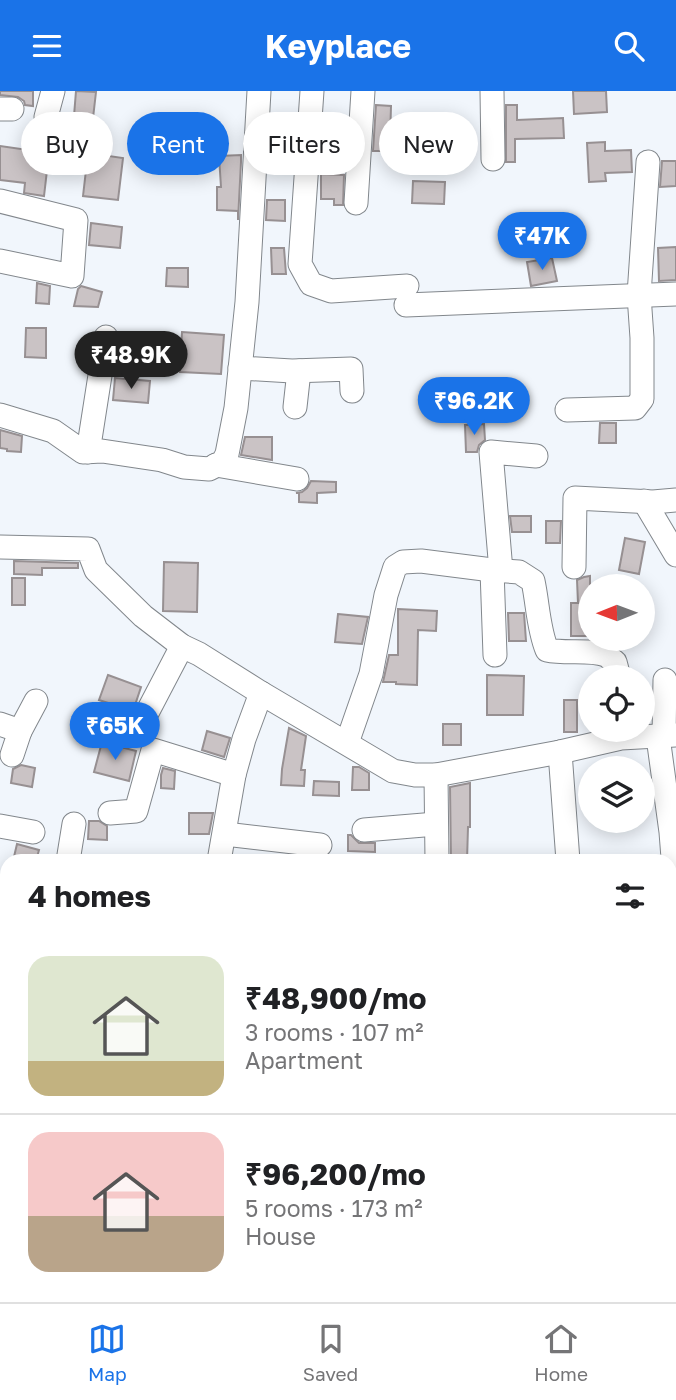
<!DOCTYPE html>
<html lang="en">
<head>
<meta charset="utf-8">
<style>
  body { margin:0; font-family:"Golos Text",sans-serif; background:#f2f2f2; color:#202124; height:100vh; display:flex; flex-direction:column; font-size:26px; white-space:nowrap }
  * { box-sizing:border-box; margin:0 }
  p { font-size:23px; color:#757577 }
  .icon { flex:none; width:38px; height:38px; fill:none; stroke:currentColor; stroke-width:2; stroke-linecap:round; stroke-linejoin:round }
  .map { position:relative; flex:1; overflow:hidden }
  .drawer { position:absolute; left:0px; top:763px; width:677px; height:448px; display:flex; flex-direction:column; background:#fff; border-radius:21px 21px 0 0; box-shadow:0 4px 18px #0003 }
  .drawer>* { flex:none }
  .hud { position:absolute; left:21px; top:21px; width:635px; height:63px; display:flex; gap:14px }
  .needle { width:46px; rotate:269deg }
  .tools { position:absolute; left:578px; top:483px; display:grid; gap:14px }
  .tools a { display:grid; place-items:center; width:77px; height:77px; border-radius:50%; background:#fff; box-shadow:0 4px 18px #0003; font-size:35px }
  .price { position:absolute; translate:-50% -60px; padding:0 16px; border-radius:24px; background:#1a73e8; color:#fff; font-size:23px; line-height:46px; filter:drop-shadow(0 2px 4px #0008) }
  .price::after { content:''; position:absolute; left:50%; top:42px; width:21px; height:16px; margin-left:-10px; background:inherit; clip-path:polygon(0 0,100% 0,50% 100%) }
  .price.active { background:#222; color:#fff }
  ul { padding:0; list-style:none }
  li { display:flex; align-items:center; gap:21px; height:175px; padding:0 28px }
  li+li { border-top:2px solid #e0e0e0 }
  li span { display:grid; place-items:center; flex:none; width:196px; height:140px; border-radius:21px; color:#555 }
  li>.icon { margin-inline-start:auto }
  span .icon { width:84px; height:84px; fill:#fffc; stroke-width:1 }
  li b { font-size:30px }
  h2 { display:flex; justify-content:space-between; align-items:center; height:84px; padding:0 28px; font-size:30px }
  .tag { padding:0 24px; border-radius:32px; background:#fff; box-shadow:0 4px 18px #0003; font-size:24px; line-height:63px }
  .tag.active { background:#1a73e8; color:#fff }
  header { display:flex; justify-content:space-between; align-items:center; height:91px; padding:0 28px; background:#1a73e8; color:#fff; font-size:32px; font-weight:700 }
  .tabs { display:flex; justify-content:space-around; align-items:center; height:98px; border-top:2px solid #e0e0e0; background:#fff; font-size:19px; color:#757577 }
  .tabs a { display:grid; justify-items:center; gap:4px }
  .tabs .active { color:#1a73e8 }
  .map>svg:first-child { display:block }
  .building { fill:#cac3c5; stroke:#979092; stroke-width:2 }
  .lines { fill:none; stroke-linecap:round; stroke-linejoin:round }
  .minor-casing { stroke:#82878c; stroke-width:25 }
  .minor { stroke:#fff; stroke-width:23 }
</style>
</head>
<body>
<header><svg class="icon" aria-label="menu" viewBox="0 0 24 24"><path d="M4 6h16M4 12h16M4 18h16"/></svg>Keyplace<svg class="icon" aria-label="search" viewBox="0 0 24 24"><circle cx="10" cy="10" r="6"/><path d="M15 15l6 6"/></svg></header>
<div class="map">
<svg width="676" height="1211" viewBox="0 0 676 1211">
  <rect width="100%" height="100%" fill="#f1f6fc"/>
  <g class="building">
    <path d="M0,0H33V15L25,14L24,10L18,6L0,4Z"/>
    <path d="M76,0L96,1L93,27L74,25Z"/>
    <path d="M573,0H606L607,21L574,23Z"/>
    <path d="M376,14L391,15L390,50H385L384,60H373Z"/>
    <path d="M506,14H517V29L563,27L564,47L515,48V71H506Z"/>
    <path d="M270,48H283L282,74H269Z"/>
    <path d="M605,51V60L631,59L632,81L605,82L606,90L589,91L587,52Z"/>
    <path d="M0,55L49,62L44,105L24,102L25,92L0,89Z"/>
    <path d="M88,62L123,67L118,109L83,105Z"/>
    <path d="M241,64V71L238,129V120L217,119V96H221L219,65Z"/>
    <path d="M662,70H676V95L660,96Z"/>
    <path d="M321,83L344,84L343,114H334V108H321Z"/>
    <path d="M413,90L445,91L444,113L412,112Z"/>
    <path d="M267,109H285V130L266,129Z"/>
    <path d="M91,132L122,136L120,157L89,154Z"/>
    <path d="M676,156V189L659,190L658,157Z"/>
    <path d="M271,157H284L286,183H272Z"/>
    <path d="M552,167L557,190L531,195L527,171Z"/>
    <path d="M167,177H188V196L166,195Z"/>
    <path d="M37,192L50,195L49,213L36,212Z"/>
    <path d="M81,195L102,201L98,216L74,215L78,198Z"/>
    <path d="M26,237H46V267L25,266Z"/>
    <path d="M182,241L224,244L221,283L180,281Z"/>
    <path d="M115,287L150,290L148,312L113,309Z"/>
    <path d="M600,332H616V352H599Z"/>
    <path d="M484,333L485,349L479,354L477,361H466L465,334Z"/>
    <path d="M0,339L22,345L21,361L7,360V358L0,357Z"/>
    <path d="M245,346H272V369L241,364Z"/>
    <path d="M311,390L336,391V401L317,402V412L299,411V402H296L302,401L307,397Z"/>
    <path d="M510,425H531V441H512Z"/>
    <path d="M546,430H561L560,452H546Z"/>
    <path d="M625,447L645,451L639,483L619,479Z"/>
    <path d="M14,470L78,472V477H42V484L14,483Z"/>
    <path d="M164,471L198,472L197,521L163,520Z"/>
    <path d="M590,485V545H571V512H578L577,489L584,486Z"/>
    <rect x="12" y="487" width="13" height="27"/>
    <path d="M398,518L437,520L436,540L418,539L417,594L396,593V591H383L389,564H398Z"/>
    <path d="M508,522H524L526,550H509Z"/>
    <path d="M338,523L368,526L362,553L335,551Z"/>
    <path d="M108,584L141,596L133,620L99,609Z"/>
    <path d="M487,584L524,585L523,624H487Z"/>
    <rect x="564" y="609" width="13" height="32"/>
    <rect x="443" y="633" width="18" height="21"/>
    <path d="M289,637L306,645L301,679H305L304,695L281,694L282,678Z"/>
    <path d="M207,640L230,647L224,666L202,659Z"/>
    <path d="M102,651L136,660L129,690L94,681Z"/>
    <path d="M21,674L35,677L32,696L11,692L13,678Z"/>
    <path d="M353,676H359L369,682V699H352Z"/>
    <path d="M163,677L175,680L174,698L161,697V684Z"/>
    <path d="M314,690L339,691V705L313,704Z"/>
    <path d="M470,692V736H468L467,770H451L450,696Z"/>
    <path d="M189,722H213L209,743H189Z"/>
    <path d="M89,730H99L107,735V749L88,748Z"/>
    <path d="M348,744H351L359,752H375V761L348,760Z"/>
    <path d="M17,753L39,759L36,770H13Z"/>
  </g>
  <g class="lines">
    <defs>
      <g id="minor">
        <path d="M312,0L300,173L311,193L331,200L407,195"/>
        <path d="M492,0L493,68"/>
        <path d="M0,18H12"/>
        <path d="M46,26L53,0"/>
        <path d="M0,110L76,129L72,185L0,170"/>
        <path d="M356,112L363,0"/>
        <path d="M406,214L676,203"/>
        <path d="M240,277L292,280L351,278L352,300"/>
        <path d="M295,316L299,280"/>
        <path d="M567,319L635,317L642,308V247L639,204L648,71"/>
        <path d="M0,324L53,340L83,361L102,360L162,369L184,376L209,378L223,371L227,363L236,317L247,211L259,0"/>
        <path d="M88,361L106,246"/>
        <path d="M216,374L297,388"/>
        <path d="M644,410L676,464"/>
        <path d="M0,456L88,458L96,479L143,525L182,555L199,563L261,602L393,680L415,684H436L560,661L621,647L676,644"/>
        <path d="M574,476L575,407L653,411L676,409"/>
        <path d="M492,479L495,564"/>
        <path d="M501,480L491,361L536,365"/>
        <path d="M148,620L182,555"/>
        <path d="M0,633L20,640L12,664"/>
        <path d="M20,640L36,610"/>
        <path d="M664,645L665,589"/>
        <path d="M658,646L671,741L676,806"/>
        <path d="M347,652L371,583L386,504L395,476L403,471L421,470L492,479L519,481L533,490C538,513 538,537 547,559C565,563 590,558 606,564C609,566 612,569 615,571L619,586"/>
        <path d="M560,661L568,770"/>
        <path d="M436,684L437,770"/>
        <path d="M110,722L136,720L153,659L234,684"/>
        <path d="M0,735L33,741"/>
        <path d="M364,739L436,733"/>
        <path d="M225,743L320,754"/>
        <path d="M68,770L74,733"/>
        <path d="M219,770L234,684L244,648L261,602"/>
        <path d="M670,1017L676,1014"/>
        <path d="M0,1031L7,1030"/>
        <path d="M3,1195L7,1166"/>
        <path d="M170,1204V1211"/>
        <path d="M234,1204L235,1211"/>
        <path d="M329,1204V1211"/>
        <path d="M392,1204V1211"/>
        <path d="M517,1204V1211"/>
      </g>
    </defs>
    <use href="#minor" class="minor-casing"/>
    <use href="#minor" class="minor"/>
  </g>
</svg>
<div class="tools">
<a><svg class="needle" viewBox="-14 -14 28 28"><path d="M0-13l5 13h-10z" fill="#e53935"/><path d="M0 13l5-13h-10z" fill="#757577"/></svg></a>
<a><svg class="icon" aria-label="locate" viewBox="0 0 24 24"><circle cx="12" cy="12" r="6"/><path d="M12 2v4M12 18v4M2 12h4M18 12h4"/></svg></a>
<a><svg class="icon" aria-label="layers" viewBox="0 0 24 24"><path d="M12 4l9 5-9 5-9-5zM3 14l9 5 9-5"/></svg></a>
</div>
<b class="price" style="left:542px;top:181px">₹47K</b>
<b class="price active" style="left:131px;top:300px">₹48.9K</b>
<b class="price" style="left:474px;top:346px">₹96.2K</b>
<b class="price" style="left:115px;top:671px">₹65K</b>
<div class="hud">
<a class="tag">Buy</a>
<a class="tag active">Rent</a>
<a class="tag">Filters</a>
<a class="tag">New</a>
</div>
<section class="drawer">
<h2>4 homes<svg class="icon" aria-label="filters" viewBox="0 0 24 24"><path d="M4 7h16M4 17h16"/><circle cx="9" cy="7" r="2"/><circle cx="15" cy="17" r="2"/></svg></h2>
<ul>
<li><span style="background:linear-gradient(#dfe7d0 75%,#c2b280 0)"><svg class="icon" aria-label="home" viewBox="0 0 24 24"><path d="M3 11l9-7 9 7M6 9v11h12V9"/></svg></span><div><b>₹48,900/mo</b><p>3 rooms · 107 m²</p><p>Apartment</p></div></li>
<li><span style="background:linear-gradient(#f6c9c9 60%,#b9a48a 0)"><svg class="icon" aria-label="home" viewBox="0 0 24 24"><path d="M3 11l9-7 9 7M6 9v11h12V9"/></svg></span><div><b>₹96,200/mo</b><p>5 rooms · 173 m²</p><p>House</p></div></li>
</ul>
</section>
</div>
<nav class="tabs">
<a class="active"><svg class="icon" aria-label="map" viewBox="0 0 24 24"><path d="M3 6l6-2 6 2 6-2v14l-6 2-6-2-6 2zM9 4v14M15 6v14"/></svg>Map</a>
<a><svg class="icon" aria-label="saved" viewBox="0 0 24 24"><path d="M7 4h10v16l-5-4-5 4z"/></svg>Saved</a>
<a><svg class="icon" aria-label="home" viewBox="0 0 24 24"><path d="M3 11l9-7 9 7M6 9v11h12V9"/></svg>Home</a>
</nav>
</body>
</html>
